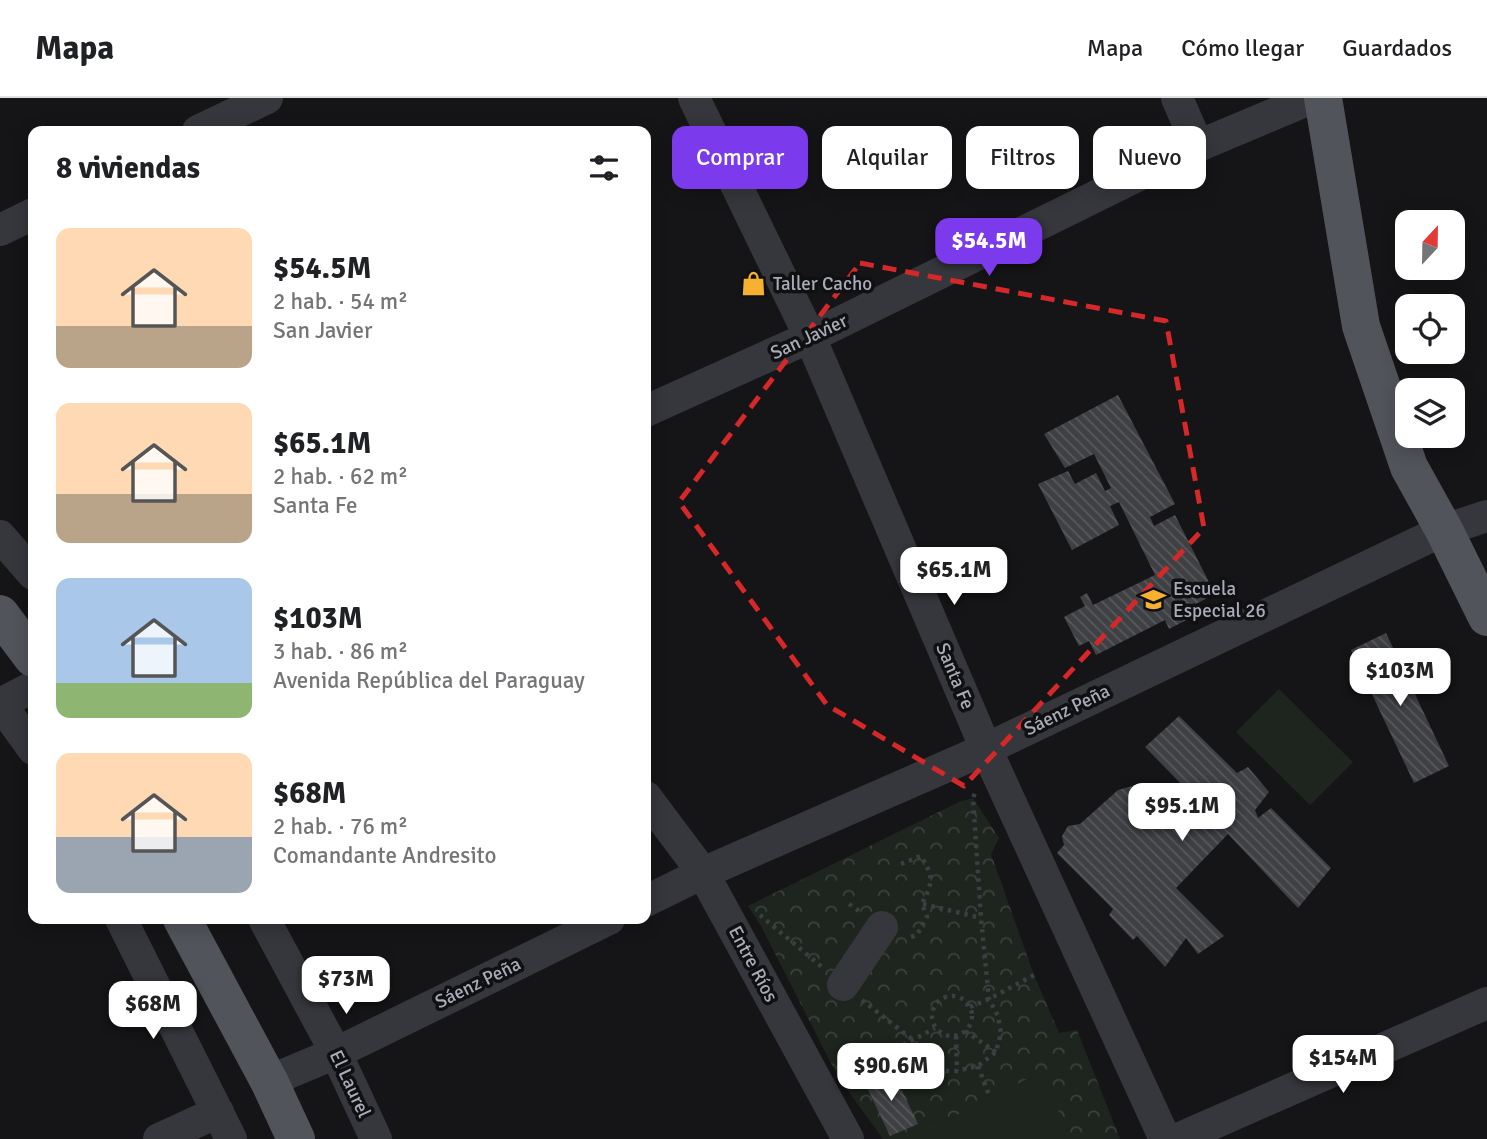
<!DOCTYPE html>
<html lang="es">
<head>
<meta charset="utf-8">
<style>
  body { margin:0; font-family:Signika,sans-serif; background:#f2f2f2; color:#202124; height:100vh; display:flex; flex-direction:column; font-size:26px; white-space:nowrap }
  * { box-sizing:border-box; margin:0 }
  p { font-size:23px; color:#757577 }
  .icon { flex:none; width:38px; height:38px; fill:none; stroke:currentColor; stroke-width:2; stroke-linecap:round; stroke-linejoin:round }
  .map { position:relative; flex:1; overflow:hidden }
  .side { position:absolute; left:28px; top:28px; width:623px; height:798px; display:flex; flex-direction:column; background:#fff; border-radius:14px; box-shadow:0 4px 18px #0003 }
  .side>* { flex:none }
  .banner { position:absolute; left:672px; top:28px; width:665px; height:63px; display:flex; gap:14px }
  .needle { width:46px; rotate:22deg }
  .fabs { position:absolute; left:1395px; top:112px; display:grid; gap:14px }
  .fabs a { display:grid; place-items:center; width:70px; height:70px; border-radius:14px; background:#fff; box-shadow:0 4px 18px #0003; font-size:35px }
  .price { position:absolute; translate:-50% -60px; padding:0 16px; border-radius:14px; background:#fff; color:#222; font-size:23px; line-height:46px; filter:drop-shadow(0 2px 4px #0008) }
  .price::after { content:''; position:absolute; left:50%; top:42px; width:21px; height:16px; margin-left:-10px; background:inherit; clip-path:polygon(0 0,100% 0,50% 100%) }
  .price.selected { background:#7c3aed; color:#fff }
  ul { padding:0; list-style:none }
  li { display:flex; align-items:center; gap:21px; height:175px; padding:0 28px }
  li span { display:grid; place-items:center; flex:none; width:196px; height:140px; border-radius:14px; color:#555 }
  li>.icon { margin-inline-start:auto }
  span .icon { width:84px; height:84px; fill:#fffc; stroke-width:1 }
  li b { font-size:30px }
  h2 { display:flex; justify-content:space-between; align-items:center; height:84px; padding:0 28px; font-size:30px }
  .tag { padding:0 24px; border-radius:14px; background:#fff; box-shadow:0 4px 18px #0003; font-size:24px; line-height:63px }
  .tag.selected { background:#7c3aed; color:#fff }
  header { display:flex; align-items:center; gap:42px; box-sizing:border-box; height:98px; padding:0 35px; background:#fff; border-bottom:2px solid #e0e0e0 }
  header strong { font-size:33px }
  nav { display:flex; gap:38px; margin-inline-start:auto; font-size:24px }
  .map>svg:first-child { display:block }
  .park { fill:url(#park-crowns) }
  .pitch { fill:#1d251e }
  .building { fill:url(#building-back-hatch) }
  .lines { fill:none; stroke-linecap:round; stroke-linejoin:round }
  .path { stroke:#3c3e43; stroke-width:4.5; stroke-dasharray:3.5 5; stroke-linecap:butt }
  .minor { stroke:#36373c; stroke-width:32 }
  .major { stroke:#52545b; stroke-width:38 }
  .marked { fill:none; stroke:#d62828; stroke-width:5; stroke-dasharray:14 9; stroke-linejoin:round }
  .labels { text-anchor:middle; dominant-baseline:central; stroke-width:7; stroke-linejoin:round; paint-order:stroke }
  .poi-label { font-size:19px; fill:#a7acb8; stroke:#101012; text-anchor:start }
  .street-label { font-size:19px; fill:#a7acb8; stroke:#101012 }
</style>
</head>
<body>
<header>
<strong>Mapa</strong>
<nav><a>Mapa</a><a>Cómo llegar</a><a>Guardados</a></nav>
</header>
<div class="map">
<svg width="1487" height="1041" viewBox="0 0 1487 1041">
  <defs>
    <pattern id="park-crowns" width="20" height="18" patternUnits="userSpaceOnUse" patternTransform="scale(1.75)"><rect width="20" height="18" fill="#1d251e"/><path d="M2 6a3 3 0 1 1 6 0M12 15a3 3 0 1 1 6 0" fill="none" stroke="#3b423d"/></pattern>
    <pattern id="building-back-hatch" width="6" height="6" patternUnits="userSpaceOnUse" patternTransform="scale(1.75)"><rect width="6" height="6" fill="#3f4044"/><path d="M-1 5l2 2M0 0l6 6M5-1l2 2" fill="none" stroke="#58595d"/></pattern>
  </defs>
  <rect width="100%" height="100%" fill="#151517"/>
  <path class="park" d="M973,700L999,740L991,756L1034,877L1059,935L1077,932L1120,1041H883L838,979L761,828L748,808L959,704Z"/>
  <g class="pitch">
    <path d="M1279,591L1353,664L1310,707L1236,634Z"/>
    <path d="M1039,975L1073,1041H910Z"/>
  </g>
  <g class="building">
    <path d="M1118,297L1175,406L1150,419L1154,428L1175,417L1215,496L1188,510L1192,519L1169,531L1165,522L1096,557L1089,543L1079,548L1064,519L1085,508L1080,499L1087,495L1093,507L1155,477L1119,404L1110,408L1119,427L1072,452L1038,386L1068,373L1075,386L1096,375L1105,393L1111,390L1094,356L1065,370L1044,336Z"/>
    <path d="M1386,535L1449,668L1414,685L1351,552Z"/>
    <path d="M1179,618L1237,675L1248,669L1269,694L1255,712L1258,720L1271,710L1331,770L1298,810L1228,736L1176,790L1224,838L1198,856L1186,840L1165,869L1137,838L1133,842L1109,817L1113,811L1057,755L1064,747L1062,738L1068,728L1080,726L1118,692L1143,685L1170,687L1188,693L1145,649Z"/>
    <path d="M892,972L918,1026L890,1038L865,985Z"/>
  </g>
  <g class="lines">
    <g class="path">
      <path d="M901,766L921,758C934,780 933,783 922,806L927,819L917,837L907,840"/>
      <path d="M849,806L862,815"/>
      <path d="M923,806L981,820"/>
      <path d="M760,817L823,870"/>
      <circle cx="952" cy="918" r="20"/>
      <path d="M862,902L913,942L931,964L946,973H957L978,968L996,954L1001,935L998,918L989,901L981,820L973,700L975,695"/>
      <path d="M970,909L989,901L1034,877"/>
      <path d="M965,933L996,954"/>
      <path d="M956,938L957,973"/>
      <path d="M978,968L990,1000"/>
      <path d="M842,977L913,942L935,930"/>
    </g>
    <g class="minor">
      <path d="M694,0L810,239L986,651L1165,1041"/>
      <path d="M1177,0L1198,48"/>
      <path d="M198,33L267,0"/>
      <path d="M0,132L33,116"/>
      <path d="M646,313L810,239L1198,48L1312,0"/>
      <path d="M0,438L33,476"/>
      <path d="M0,605L33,651"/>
      <path d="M0,606L33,589"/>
      <path d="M646,699L703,775L848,1041"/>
      <path d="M646,803L703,775L986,651L1444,432L1487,418"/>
      <path d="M121,821L231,1041"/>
      <path d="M264,821L336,955L376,1041"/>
      <path d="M843,887L882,829"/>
      <path d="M269,983L336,955L609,821"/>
      <path d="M159,1041L218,1014"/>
      <path d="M1178,1041L1487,905"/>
    </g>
    <g class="major">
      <path d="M1323,0L1361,228L1409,369L1444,432L1487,519"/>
      <path d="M0,516L33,560"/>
      <path d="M182,821L269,983L296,1041"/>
    </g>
  </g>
  <path class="marked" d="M860,165L1166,223L1204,430L964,688L827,607L679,404Z"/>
  <defs>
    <symbol id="shop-bare" viewBox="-9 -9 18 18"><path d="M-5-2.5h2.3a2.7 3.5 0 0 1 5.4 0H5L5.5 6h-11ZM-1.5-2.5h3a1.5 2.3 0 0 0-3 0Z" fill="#f5b12f" stroke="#101012" stroke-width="2.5" paint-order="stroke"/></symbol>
    <symbol id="school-bare" viewBox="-9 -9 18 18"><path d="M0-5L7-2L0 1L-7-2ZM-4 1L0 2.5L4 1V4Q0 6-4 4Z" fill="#f5b12f" stroke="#101012" stroke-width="2.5" paint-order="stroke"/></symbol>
  </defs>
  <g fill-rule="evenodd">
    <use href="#shop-bare" x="736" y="168" width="35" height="35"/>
    <use href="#school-bare" x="1136" y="484" width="35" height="35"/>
  </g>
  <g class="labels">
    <g class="poi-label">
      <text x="773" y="186">Taller Cacho</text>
      <text x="1173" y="491">Escuela<tspan x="1173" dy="22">Especial 26</tspan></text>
    </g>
    <g class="street-label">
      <text transform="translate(809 239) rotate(-25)">San Javier</text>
      <text transform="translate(955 578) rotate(67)">Santa Fe</text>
      <text transform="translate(1067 612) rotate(-26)">Sáenz Peña</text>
      <text transform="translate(753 866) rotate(62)">Entre Ríos</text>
      <text transform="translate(478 885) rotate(-26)">Sáenz Peña</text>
      <text transform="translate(350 986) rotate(65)">El Laurel</text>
    </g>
  </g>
</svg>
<div class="fabs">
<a><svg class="needle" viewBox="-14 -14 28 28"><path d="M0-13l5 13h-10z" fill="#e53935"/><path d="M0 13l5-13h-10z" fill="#757577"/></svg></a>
<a><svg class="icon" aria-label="locate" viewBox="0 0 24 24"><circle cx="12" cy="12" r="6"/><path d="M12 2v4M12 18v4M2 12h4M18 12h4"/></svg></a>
<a><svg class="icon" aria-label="layers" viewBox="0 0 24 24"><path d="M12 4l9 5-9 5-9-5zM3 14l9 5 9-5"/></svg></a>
</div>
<b class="price selected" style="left:989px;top:180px">$54.5M</b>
<b class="price" style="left:954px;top:509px">$65.1M</b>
<b class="price" style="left:1400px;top:610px">$103M</b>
<b class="price" style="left:1182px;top:745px">$95.1M</b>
<b class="price" style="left:346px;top:918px">$73M</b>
<b class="price" style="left:153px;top:943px">$68M</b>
<b class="price" style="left:1343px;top:997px">$154M</b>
<b class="price" style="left:891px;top:1005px">$90.6M</b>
<div class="banner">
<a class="tag selected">Comprar</a>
<a class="tag">Alquilar</a>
<a class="tag">Filtros</a>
<a class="tag">Nuevo</a>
</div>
<section class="side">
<h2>8 viviendas<svg class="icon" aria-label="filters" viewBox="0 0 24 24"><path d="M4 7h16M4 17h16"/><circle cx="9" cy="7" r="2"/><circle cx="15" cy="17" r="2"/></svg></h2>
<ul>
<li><span style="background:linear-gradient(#ffd9b3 70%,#b9a48a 0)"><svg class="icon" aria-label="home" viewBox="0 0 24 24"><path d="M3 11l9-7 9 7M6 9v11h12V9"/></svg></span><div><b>$54.5M</b><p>2 hab. · 54 m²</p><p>San Javier</p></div></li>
<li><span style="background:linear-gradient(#ffd9b3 65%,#b9a48a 0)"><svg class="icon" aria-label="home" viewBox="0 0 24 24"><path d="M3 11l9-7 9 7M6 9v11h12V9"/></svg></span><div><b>$65.1M</b><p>2 hab. · 62 m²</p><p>Santa Fe</p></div></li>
<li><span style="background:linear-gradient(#a9c7e8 75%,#8fb573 0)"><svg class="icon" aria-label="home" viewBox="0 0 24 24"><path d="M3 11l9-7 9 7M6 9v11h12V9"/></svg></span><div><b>$103M</b><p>3 hab. · 86 m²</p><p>Avenida República del Paraguay</p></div></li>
<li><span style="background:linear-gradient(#ffd9b3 60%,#9aa5b1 0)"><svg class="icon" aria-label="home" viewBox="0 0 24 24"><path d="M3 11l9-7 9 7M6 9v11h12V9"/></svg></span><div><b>$68M</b><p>2 hab. · 76 m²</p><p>Comandante Andresito</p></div></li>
</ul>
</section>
</div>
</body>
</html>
